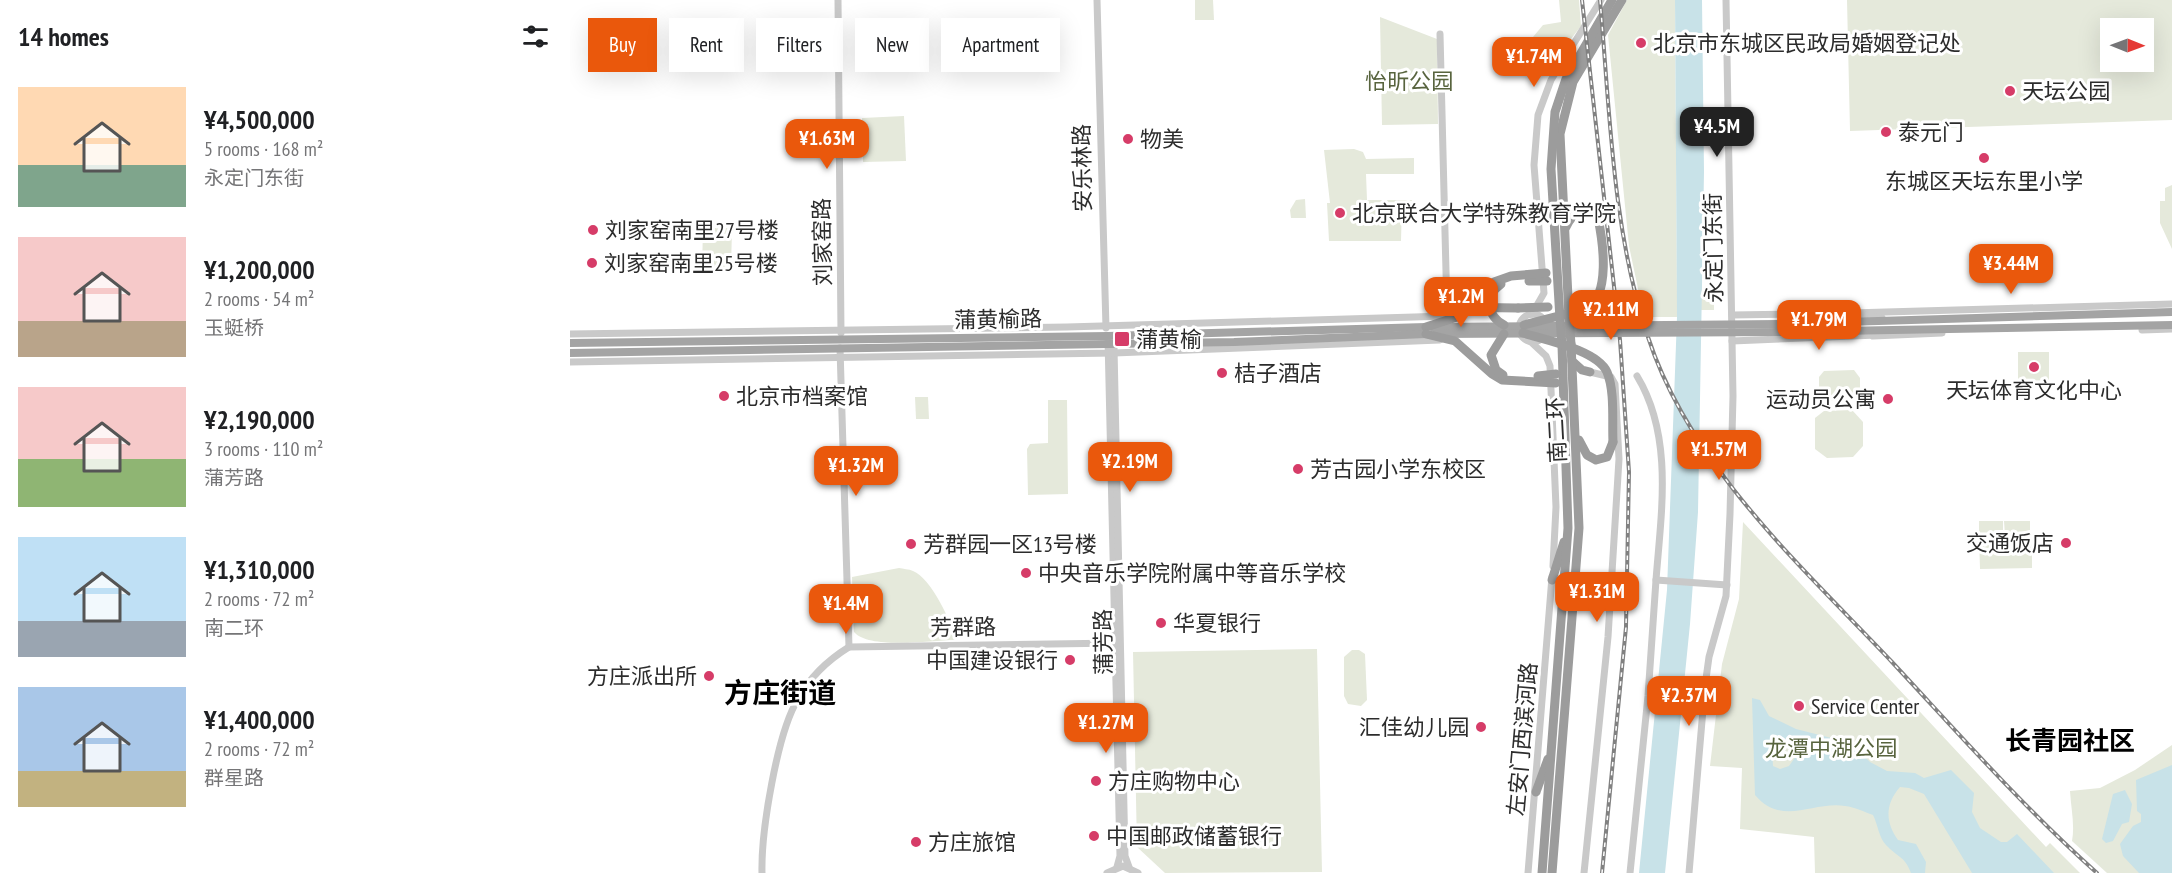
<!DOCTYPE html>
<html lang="en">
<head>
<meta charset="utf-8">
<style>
  body { margin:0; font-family:"PT Sans Narrow","Noto Sans SC",sans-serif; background:#f2f2f2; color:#202124; height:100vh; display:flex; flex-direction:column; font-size:22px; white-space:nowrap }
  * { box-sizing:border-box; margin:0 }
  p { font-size:20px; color:#757577 }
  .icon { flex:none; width:33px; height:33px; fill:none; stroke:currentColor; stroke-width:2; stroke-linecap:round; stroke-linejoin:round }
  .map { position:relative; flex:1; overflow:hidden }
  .panel { display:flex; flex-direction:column; background:#fff; width:570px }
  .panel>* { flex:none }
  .top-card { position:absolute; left:18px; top:18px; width:570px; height:54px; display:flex; gap:12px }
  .needle { width:39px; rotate:91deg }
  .controls { position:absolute; left:1530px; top:18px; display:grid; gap:12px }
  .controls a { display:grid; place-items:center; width:54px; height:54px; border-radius:0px; background:#fff; box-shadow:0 6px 24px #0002; font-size:30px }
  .price { position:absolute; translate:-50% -51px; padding:0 14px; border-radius:12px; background:#ea580c; color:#fff; font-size:20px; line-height:39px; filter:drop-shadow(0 2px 3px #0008) }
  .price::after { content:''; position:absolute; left:50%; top:36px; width:18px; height:14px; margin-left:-9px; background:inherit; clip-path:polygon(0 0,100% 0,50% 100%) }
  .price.selected { background:#222; color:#fff }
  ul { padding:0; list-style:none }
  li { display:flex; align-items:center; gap:18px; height:150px; padding:0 18px }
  li span { display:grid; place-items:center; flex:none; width:168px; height:120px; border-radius:0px; color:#555 }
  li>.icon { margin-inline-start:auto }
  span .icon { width:72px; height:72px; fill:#fffc; stroke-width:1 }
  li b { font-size:26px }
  h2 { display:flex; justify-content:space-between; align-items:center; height:72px; padding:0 18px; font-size:26px }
  .pill { padding:0 21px; border-radius:0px; background:#fff; box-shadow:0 6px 24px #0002; font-size:21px; line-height:54px }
  .pill.selected { background:#ea580c; color:#fff }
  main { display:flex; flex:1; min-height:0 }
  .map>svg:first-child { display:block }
  .green { fill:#e5e9db; fill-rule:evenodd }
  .water { fill:#c8e2e8; fill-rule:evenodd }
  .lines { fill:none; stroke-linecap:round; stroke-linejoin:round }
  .tertiary { stroke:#c9c9c9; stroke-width:7 }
  .primary { stroke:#a4a4a4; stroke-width:8 }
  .trunk { stroke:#9c9c9c; stroke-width:9 }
  .rail-casing { stroke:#818181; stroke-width:4 }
  .rail { stroke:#fff; stroke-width:1.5; stroke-dasharray:4.5; stroke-linecap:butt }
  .primary-bridge { stroke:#a4a4a4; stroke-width:8 }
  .trunk-bridge { stroke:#9c9c9c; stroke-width:9 }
  .poi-dot { fill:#d63c68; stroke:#fff; stroke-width:2 }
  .labels { text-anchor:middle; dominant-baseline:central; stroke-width:6; stroke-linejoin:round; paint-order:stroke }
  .poi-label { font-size:22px; fill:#2c2c2c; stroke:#fff; text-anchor:start }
  .park-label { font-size:22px; fill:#58643e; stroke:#fff }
  .street-label { font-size:22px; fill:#2c2c2c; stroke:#fff }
  .quarter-label { font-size:26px; font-weight:bold; fill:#000; stroke:#fff }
  .district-label { font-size:28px; font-weight:bold; fill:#000; stroke:#fff }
</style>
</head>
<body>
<main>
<section class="panel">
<h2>14 homes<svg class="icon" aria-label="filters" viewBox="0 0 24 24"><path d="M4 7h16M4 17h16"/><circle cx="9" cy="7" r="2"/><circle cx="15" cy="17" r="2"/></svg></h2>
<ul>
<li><span style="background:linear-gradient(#ffd9b3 65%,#7fa58c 0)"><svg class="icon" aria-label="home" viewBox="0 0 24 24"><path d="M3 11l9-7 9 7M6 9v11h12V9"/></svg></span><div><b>¥4,500,000</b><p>5 rooms · 168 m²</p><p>永定门东街</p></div></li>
<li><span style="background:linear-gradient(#f6c9c9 70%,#b9a48a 0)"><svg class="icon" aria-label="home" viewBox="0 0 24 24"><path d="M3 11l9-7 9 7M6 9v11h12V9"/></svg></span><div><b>¥1,200,000</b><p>2 rooms · 54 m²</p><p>玉蜓桥</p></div></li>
<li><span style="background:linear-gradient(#f6c9c9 60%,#8fb573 0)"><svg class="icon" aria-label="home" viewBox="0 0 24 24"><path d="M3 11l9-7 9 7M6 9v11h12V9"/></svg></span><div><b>¥2,190,000</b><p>3 rooms · 110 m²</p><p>蒲芳路</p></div></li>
<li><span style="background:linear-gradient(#bfe0f5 70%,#9aa5b1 0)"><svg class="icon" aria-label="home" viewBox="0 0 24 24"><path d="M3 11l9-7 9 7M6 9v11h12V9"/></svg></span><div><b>¥1,310,000</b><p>2 rooms · 72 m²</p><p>南二环</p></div></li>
<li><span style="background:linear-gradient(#a9c7e8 70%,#c2b280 0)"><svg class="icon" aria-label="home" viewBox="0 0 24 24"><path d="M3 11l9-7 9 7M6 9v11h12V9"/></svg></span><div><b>¥1,400,000</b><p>2 rooms · 72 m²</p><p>群星路</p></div></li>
</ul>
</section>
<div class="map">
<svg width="1602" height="873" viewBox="0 0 1602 873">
  <rect width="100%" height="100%" fill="#fff"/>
  <g class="green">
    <path d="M625,0H643L644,20H625Z"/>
    <path d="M989,0H1009L1011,26L997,44L987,39L971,63H963V37L973,25L991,22Z"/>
    <path d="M1057,0H1105L1107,298L1144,299V310H1107V317H1074L1059,246L1038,35Z"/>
    <path d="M1277,0H1602V120L1280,131ZM1540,28H1574V62H1540Z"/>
    <path d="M810,17L867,39L868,124L812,125Z"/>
    <path d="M334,116L336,161L293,162L292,118Z"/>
    <path d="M784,149L793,152L796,159L844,158V174H796L797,200H846L832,203L831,241H759L757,203H760L754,150Z"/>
    <path d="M1602,185V249L1590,223V201H1595V188Z"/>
    <path d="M735,199L736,218H721L720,210L726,200Z"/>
    <path d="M133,228H162L161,269H132Z"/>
    <rect x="1448" y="352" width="31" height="30"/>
    <path d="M1284,370L1290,378V393L1284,400L1255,401L1249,396V377L1254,371Z"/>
    <path d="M345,397H358L359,419H346Z"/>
    <path d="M478,400H497L498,494L458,495L457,449L460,444L478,443Z"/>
    <path d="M1282,410L1293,422V446L1283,457L1257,458L1245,449V418L1254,411Z"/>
    <rect x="1409" y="521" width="24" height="14"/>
    <path d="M1434,521H1460V535H1435Z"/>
    <path d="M1173,522L1476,847L1480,843L1510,873H1245L1244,837L1170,829L1172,768L1140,766L1152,664L1169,599Z"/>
    <path d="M1462,536V568L1410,569L1409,537Z"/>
    <path d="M329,568C333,569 339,569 343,571C361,578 382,622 385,640C361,640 300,650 284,632L282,577Z"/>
    <path d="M747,649L752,872L595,873L567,847L563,652Z"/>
    <path d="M782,650H789L795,654L797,700L791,706L778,704L774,696V657Z"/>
    <path d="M1602,745V873H1537L1502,841C1505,825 1501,808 1500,791L1530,788L1565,770Z"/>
  </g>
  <g class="water">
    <path d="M1105,0H1132L1134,172L1128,512L1120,624L1095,873H1069L1097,590L1107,317Z"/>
    <path d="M1182,698L1190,700L1199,716L1226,729L1281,743L1300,762L1317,771L1345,773L1354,778L1381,770L1404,793L1402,812L1410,828L1431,842H1437L1447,834L1484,873H1402L1354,794L1339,788L1330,787C1315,804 1315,822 1328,840L1346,844L1356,862L1355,873H1341C1335,856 1327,857 1316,845C1309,838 1308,825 1303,815C1294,812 1285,807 1275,806C1243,801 1212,827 1185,795ZM1224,741L1229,743L1231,749L1219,766L1210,769L1203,766L1202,750Z"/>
    <path d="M1602,765V873H1569L1553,856L1550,844L1563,826L1571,822V814L1567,811L1566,780Z"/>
    <path d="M1555,790L1562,804L1559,822L1552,824L1543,841L1536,843L1532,839L1543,794Z"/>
  </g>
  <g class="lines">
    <g class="tertiary">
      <path d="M268,0L271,333"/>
      <path d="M527,0L536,328"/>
      <path d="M870,34L877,311"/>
      <path d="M1281,313L1602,304"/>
      <circle cx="963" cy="328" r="14"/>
      <path d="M962,314L974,293L964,165L968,115L981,80L1031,0"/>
      <path d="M1162,315L1281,313L1312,318"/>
      <path d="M1572,330L1602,329"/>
      <path d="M0,334L497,327L878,316V322"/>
      <path d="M1303,336L1372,333"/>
      <path d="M538,339L550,856L547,867"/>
      <path d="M1162,341L1307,335"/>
      <path d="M961,342L976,356L980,366L986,507L983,566"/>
      <path d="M270,348L279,647"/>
      <path d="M544,348L555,856L559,867"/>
      <path d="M0,362L544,353L870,340"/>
      <path d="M1067,376C1104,437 1091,513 1086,580"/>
      <path d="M192,873C191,832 207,733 228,699C240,677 258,660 279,647L549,643"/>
      <path d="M537,873L553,866L568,873"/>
      <path d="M958,873L982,577"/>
      <path d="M1014,873L1038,637L1049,459L1045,384L1041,377L1020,372"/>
      <path d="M1060,873L1078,696L1086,580L1157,585"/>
      <path d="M1119,873L1135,686L1139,657L1156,596L1160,514L1163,396L1156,0"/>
    </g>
    <g class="primary">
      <path d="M1210,324L1602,312"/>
      <path d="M1210,332L1602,325"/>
      <path d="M0,343L538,336L856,327"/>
      <path d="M0,353L664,342L856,334"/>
    </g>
    <g class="trunk">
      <path d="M996,227C1002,213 1017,202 1028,218C1033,242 1041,296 1016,309"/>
      <path d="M877,307L948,308"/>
      <path d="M999,318L990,134L1003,82L1052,0"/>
      <path d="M990,319L981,169L985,112L996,79L1042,0"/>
      <path d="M1002,361L1012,370L1020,372"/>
      <path d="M1009,440L1017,455L1026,460L1037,457L1043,442"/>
      <path d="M982,580L994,542"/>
      <path d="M966,792L978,759"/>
      <path d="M972,873L998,528L992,345"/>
      <path d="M982,873L1009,528L1001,344"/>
    </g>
    <defs>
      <g id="rail">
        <path d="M1012,0L1050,340L1059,472L1056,627L1032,873"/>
        <path d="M1030,0C1040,112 1042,230 1078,337C1120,466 1232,567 1322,662C1389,734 1454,808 1527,873"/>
      </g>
    </defs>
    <use href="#rail" class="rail-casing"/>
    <use href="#rail" class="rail"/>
    <g class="primary-bridge">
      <path d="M862,327L1210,324"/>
      <path d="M866,334L1210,332"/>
    </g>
    <g class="trunk-bridge">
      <path d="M959,281H977"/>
      <path d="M931,284C914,296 917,316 934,325"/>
      <path d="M948,308L978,307"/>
      <path d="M999,318L1001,344"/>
      <path d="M990,319L992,345"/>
      <path d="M954,325L1016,309"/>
      <path d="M856,327L887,317L924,282L941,276L976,273"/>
      <path d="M953,333C975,340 1027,350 1037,372C1045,391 1042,421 1043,442"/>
      <path d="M856,334L885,341L922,374L932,380L986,383"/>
      <path d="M933,375L926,370L921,355L934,334"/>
      <path d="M968,376L986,374"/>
    </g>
  </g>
  <g class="poi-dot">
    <circle cx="1071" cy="43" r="6"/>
    <circle cx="1440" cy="91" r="6"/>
    <circle cx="1316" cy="132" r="6"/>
    <circle cx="558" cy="139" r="6"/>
    <circle cx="1414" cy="158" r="6"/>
    <circle cx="770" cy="213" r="6"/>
    <circle cx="23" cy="230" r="6"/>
    <circle cx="22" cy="263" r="6"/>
    <rect x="544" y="331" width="16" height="16" rx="3"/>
    <circle cx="1464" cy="367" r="6"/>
    <circle cx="652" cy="373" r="6"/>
    <circle cx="154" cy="396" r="6"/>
    <circle cx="1318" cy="399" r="6"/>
    <circle cx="728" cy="469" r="6"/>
    <circle cx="1496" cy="543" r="6"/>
    <circle cx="341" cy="544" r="6"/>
    <circle cx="456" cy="573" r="6"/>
    <circle cx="591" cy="623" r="6"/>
    <circle cx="500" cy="660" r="6"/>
    <circle cx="139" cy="676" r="6"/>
    <circle cx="1229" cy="706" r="6"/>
    <circle cx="911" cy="727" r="6"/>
    <circle cx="526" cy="781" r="6"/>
    <circle cx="524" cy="836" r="6"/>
    <circle cx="346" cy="842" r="6"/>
  </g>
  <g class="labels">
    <g class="poi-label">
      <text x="1083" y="43">北京市东城区民政局婚姻登记处</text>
      <text x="1452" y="91">天坛公园</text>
      <text x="1328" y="132">泰元门</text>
      <text x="570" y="139">物美</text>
      <text x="1414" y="181" text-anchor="middle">东城区天坛东里小学</text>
      <text x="782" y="213">北京联合大学特殊教育学院</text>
      <text x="35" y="230">刘家窑南里27号楼</text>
      <text x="34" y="263">刘家窑南里25号楼</text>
      <text x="566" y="339">蒲黄榆</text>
      <text x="664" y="373">桔子酒店</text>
      <text x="1464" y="390" text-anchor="middle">天坛体育文化中心</text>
      <text x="166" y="396">北京市档案馆</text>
      <text x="1306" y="399" text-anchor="end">运动员公寓</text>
      <text x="740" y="469">芳古园小学东校区</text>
      <text x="1484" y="543" text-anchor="end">交通饭店</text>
      <text x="353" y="544">芳群园一区13号楼</text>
      <text x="468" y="573">中央音乐学院附属中等音乐学校</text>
      <text x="603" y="623">华夏银行</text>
      <text x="488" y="660" text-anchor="end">中国建设银行</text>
      <text x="127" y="676" text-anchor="end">方庄派出所</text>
      <text x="1241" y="706">Service Center</text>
      <text x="899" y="727" text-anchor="end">汇佳幼儿园</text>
      <text x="538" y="781">方庄购物中心</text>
      <text x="536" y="836">中国邮政储蓄银行</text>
      <text x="358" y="842">方庄旅馆</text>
    </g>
    <g class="park-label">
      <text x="839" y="81">怡昕公园</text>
      <text x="1261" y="748">龙潭中湖公园</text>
    </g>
    <g class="street-label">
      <text transform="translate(512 168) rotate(-91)">安乐林路</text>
      <text transform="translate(252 242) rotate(-91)">刘家窑路</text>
      <text transform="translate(1143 248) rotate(-91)">永定门东街</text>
      <text transform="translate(428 319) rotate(-1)">蒲黄榆路</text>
      <text transform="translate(986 430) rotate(-93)">南二环</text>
      <text transform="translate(393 627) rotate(-1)">芳群路</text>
      <text transform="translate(533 642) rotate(-91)">蒲芳路</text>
      <text transform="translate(952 739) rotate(-85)">左安门西滨河路</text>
    </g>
    <g class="quarter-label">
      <text x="1500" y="740">长青园社区</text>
    </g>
    <g class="district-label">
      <text x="210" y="692">方庄街道</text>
    </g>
  </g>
</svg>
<div class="controls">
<a><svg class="needle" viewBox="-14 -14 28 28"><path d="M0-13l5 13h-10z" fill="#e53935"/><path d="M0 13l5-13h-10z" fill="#757577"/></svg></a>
</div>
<b class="price" style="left:964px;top:88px">¥1.74M</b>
<b class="price selected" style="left:1147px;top:158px">¥4.5M</b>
<b class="price" style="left:257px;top:170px">¥1.63M</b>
<b class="price" style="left:1441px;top:295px">¥3.44M</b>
<b class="price" style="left:891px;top:328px">¥1.2M</b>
<b class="price" style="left:1041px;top:341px">¥2.11M</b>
<b class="price" style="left:1249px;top:351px">¥1.79M</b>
<b class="price" style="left:1149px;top:481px">¥1.57M</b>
<b class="price" style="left:560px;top:493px">¥2.19M</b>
<b class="price" style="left:286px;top:497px">¥1.32M</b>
<b class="price" style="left:1027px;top:623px">¥1.31M</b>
<b class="price" style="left:276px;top:635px">¥1.4M</b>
<b class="price" style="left:1119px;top:727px">¥2.37M</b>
<b class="price" style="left:536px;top:754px">¥1.27M</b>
<div class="top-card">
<a class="pill selected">Buy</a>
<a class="pill">Rent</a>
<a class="pill">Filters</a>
<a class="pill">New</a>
<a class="pill">Apartment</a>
</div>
</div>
</main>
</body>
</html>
